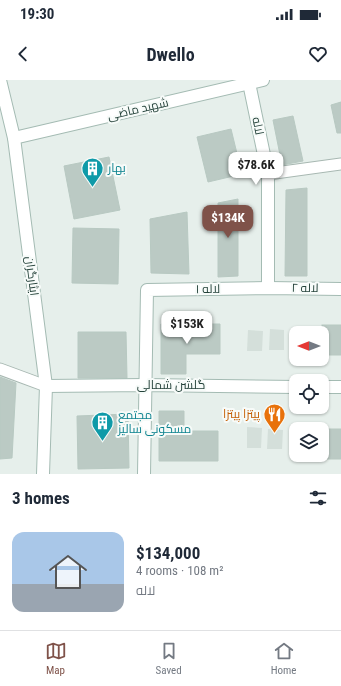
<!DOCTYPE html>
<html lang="en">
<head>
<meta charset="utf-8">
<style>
  body { margin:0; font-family:"Roboto Condensed",Cairo,sans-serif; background:#f6f6f7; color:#1f2937; height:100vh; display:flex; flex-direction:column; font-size:15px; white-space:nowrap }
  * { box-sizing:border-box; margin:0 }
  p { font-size:13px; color:#747a83 }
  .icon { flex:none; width:22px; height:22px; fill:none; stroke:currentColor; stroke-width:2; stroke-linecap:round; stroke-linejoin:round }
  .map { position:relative; height:394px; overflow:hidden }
  .details { display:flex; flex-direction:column; background:#fff; flex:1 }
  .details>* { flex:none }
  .needle { width:26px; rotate:270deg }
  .controls { position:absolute; left:289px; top:246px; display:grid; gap:8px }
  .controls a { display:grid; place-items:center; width:40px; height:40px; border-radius:8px; background:#fff; box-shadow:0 1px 3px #0004; font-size:20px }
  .price { position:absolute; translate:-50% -34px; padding:0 9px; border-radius:8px; background:#fff; color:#222; font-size:13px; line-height:26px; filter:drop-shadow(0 1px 2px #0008) }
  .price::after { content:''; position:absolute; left:50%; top:24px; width:12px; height:9px; margin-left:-6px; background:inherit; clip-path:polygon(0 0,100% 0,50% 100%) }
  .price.selected { background:#7f5249; color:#fff }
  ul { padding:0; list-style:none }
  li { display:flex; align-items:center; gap:12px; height:100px; padding:0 12px }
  li span { display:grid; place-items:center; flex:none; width:112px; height:80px; border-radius:12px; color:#555 }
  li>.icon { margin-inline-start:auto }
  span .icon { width:48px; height:48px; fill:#fffc; stroke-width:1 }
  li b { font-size:17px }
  h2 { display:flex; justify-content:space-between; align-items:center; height:48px; padding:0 12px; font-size:17px }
  .status { display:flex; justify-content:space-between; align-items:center; height:28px; padding:0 20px; background:#fff; direction:ltr }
  .status svg { height:11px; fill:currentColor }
  header { display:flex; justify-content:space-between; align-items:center; height:52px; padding:0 12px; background:#fff; font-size:18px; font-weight:700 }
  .tab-bar { display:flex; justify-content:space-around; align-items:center; height:56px; border-top:1px solid #e0e1e3; background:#fff; font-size:11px; color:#747a83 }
  .tab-bar a { display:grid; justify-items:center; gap:2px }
  .tab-bar .selected { color:#7f5249 }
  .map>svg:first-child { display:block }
  .built { fill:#d4dfda }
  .building { fill:#bbcac4; stroke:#b8c9c2 }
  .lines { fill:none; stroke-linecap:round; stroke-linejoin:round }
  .street-casing { stroke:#a8b8b2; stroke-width:13 }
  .secondary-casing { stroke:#a4bbb3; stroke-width:14 }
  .street { stroke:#fff; stroke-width:11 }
  .secondary { stroke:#fff; stroke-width:12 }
  .labels { text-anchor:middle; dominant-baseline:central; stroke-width:4; stroke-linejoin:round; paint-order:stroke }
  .street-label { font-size:12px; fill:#24423a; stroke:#f7fbf9 }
  .culture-label { font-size:12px; fill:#0d838f; stroke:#f7fbf9; text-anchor:start }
  .food-label { font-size:12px; fill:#c56008; stroke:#f7fbf9; text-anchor:end }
</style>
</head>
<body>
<div class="status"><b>19:30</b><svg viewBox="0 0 49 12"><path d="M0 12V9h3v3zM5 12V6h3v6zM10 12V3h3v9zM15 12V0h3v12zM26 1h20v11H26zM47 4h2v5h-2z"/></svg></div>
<header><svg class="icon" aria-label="back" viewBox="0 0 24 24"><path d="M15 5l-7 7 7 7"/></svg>Dwello<svg class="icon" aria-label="heart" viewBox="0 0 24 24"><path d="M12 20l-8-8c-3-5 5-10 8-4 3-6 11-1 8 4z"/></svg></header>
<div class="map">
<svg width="341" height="394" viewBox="0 0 341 394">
  <rect width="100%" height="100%" fill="#e6efeb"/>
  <g class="built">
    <path d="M270,249L284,250V270H269Z"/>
    <path d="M248,250L263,251L262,271H247Z"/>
    <path d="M247,347L262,348L261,368H247Z"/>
    <path d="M268,349L283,350L282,369H267Z"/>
  </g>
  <g class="building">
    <path d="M341,22V53H337L331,25Z"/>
    <path d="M293,36L303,81L282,85L273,40Z"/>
    <path d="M231,49L242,94L208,102L197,57Z"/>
    <path d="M109,77L120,130L74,139L64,86Z"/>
    <path d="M307,108V196H285L286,110Z"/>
    <path d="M238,119V196L218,197V123Z"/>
    <path d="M187,132L189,194L151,193L150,139Z"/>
    <path d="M73,148L119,149L118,204L72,203Z"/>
    <path d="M161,244H220V274H186V294H161Z"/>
    <rect x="322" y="245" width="19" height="30"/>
    <path d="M78,252H126L127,298H78Z"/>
    <path d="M0,297L16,303L12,378L0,379Z"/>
    <path d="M159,331H184V351H218V381H159Z"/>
    <path d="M128,334L129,388L78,389L77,336Z"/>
    <rect x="322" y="349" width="19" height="30"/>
  </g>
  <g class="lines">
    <defs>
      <g id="street">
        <path d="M268,94L341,84"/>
        <path d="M0,289L46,306"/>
      </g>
      <g id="secondary">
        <path d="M0,0L14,58L46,306L43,394"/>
        <path d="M249,3L268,94V208"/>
        <path d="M14,58L263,0"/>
        <path d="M46,306L145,305L296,307"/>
        <path d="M322,307H341"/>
        <path d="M144,394L147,210L268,208L341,209"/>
      </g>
    </defs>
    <use href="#street" class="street-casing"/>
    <use href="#secondary" class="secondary-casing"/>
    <use href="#street" class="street"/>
    <use href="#secondary" class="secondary"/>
  </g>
  <defs>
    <symbol id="building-pin" viewBox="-11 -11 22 30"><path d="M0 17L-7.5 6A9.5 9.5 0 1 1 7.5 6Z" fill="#0f9aa8" stroke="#f7fbf9"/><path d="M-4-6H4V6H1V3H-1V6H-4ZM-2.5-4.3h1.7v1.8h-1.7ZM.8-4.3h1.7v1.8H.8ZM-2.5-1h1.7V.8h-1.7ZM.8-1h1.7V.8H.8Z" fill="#fff"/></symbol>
    <symbol id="restaurant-pin" viewBox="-11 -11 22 30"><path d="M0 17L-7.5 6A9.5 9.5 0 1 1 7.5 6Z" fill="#e8710a" stroke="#f7fbf9"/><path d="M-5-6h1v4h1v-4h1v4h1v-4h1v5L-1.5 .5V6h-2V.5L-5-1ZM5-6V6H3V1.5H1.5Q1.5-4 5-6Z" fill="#fff"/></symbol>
  </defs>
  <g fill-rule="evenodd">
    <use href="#building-pin" x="80" y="76" width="25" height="34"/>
    <use href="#restaurant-pin" x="262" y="322" width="25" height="34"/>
    <use href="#building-pin" x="90" y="330" width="25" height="34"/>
  </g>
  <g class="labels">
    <g class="street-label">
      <text transform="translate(138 29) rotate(-13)">شهید ماضی</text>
      <text transform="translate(258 46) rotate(78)">لاله</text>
      <text transform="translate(32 196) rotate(83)">ایثارگران</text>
      <text transform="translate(305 208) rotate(1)">لاله ۲</text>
      <text transform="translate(208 209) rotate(-1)">لاله ۱</text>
      <text x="171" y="305">گلشن شمالی</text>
    </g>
    <g class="culture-label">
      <text x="108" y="88">بهار</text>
      <text x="118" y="335">مجتمع<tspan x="118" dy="14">مسکونی سالیز</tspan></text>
    </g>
    <g class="food-label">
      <text x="260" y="334">پیتزا پیتزا</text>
    </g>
  </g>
</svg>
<div class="controls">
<a><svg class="needle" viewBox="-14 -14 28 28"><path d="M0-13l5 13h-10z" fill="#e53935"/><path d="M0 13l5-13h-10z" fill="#747a83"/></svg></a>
<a><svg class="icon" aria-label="locate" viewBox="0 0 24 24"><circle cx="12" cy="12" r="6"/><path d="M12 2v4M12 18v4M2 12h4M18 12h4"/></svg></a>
<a><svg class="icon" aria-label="layers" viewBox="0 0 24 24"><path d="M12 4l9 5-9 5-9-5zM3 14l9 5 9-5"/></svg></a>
</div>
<b class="price" style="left:256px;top:106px">$78.6K</b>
<b class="price selected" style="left:228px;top:159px">$134K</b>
<b class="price" style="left:187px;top:265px">$153K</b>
</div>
<section class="details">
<h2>3 homes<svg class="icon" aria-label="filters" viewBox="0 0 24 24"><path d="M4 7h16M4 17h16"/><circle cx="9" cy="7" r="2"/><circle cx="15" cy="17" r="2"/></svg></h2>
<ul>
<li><span style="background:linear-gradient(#a9c7e8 65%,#9aa5b1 0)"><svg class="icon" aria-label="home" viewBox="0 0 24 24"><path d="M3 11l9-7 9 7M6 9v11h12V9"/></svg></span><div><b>$134,000</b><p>4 rooms · 108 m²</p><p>لاله</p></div></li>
</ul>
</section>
<nav class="tab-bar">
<a class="selected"><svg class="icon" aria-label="map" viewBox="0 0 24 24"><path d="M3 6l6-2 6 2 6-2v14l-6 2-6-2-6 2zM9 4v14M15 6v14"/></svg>Map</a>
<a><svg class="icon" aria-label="saved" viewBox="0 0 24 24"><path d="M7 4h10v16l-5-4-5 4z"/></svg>Saved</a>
<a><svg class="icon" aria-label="home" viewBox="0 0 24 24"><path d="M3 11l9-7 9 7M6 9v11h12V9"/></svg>Home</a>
</nav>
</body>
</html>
